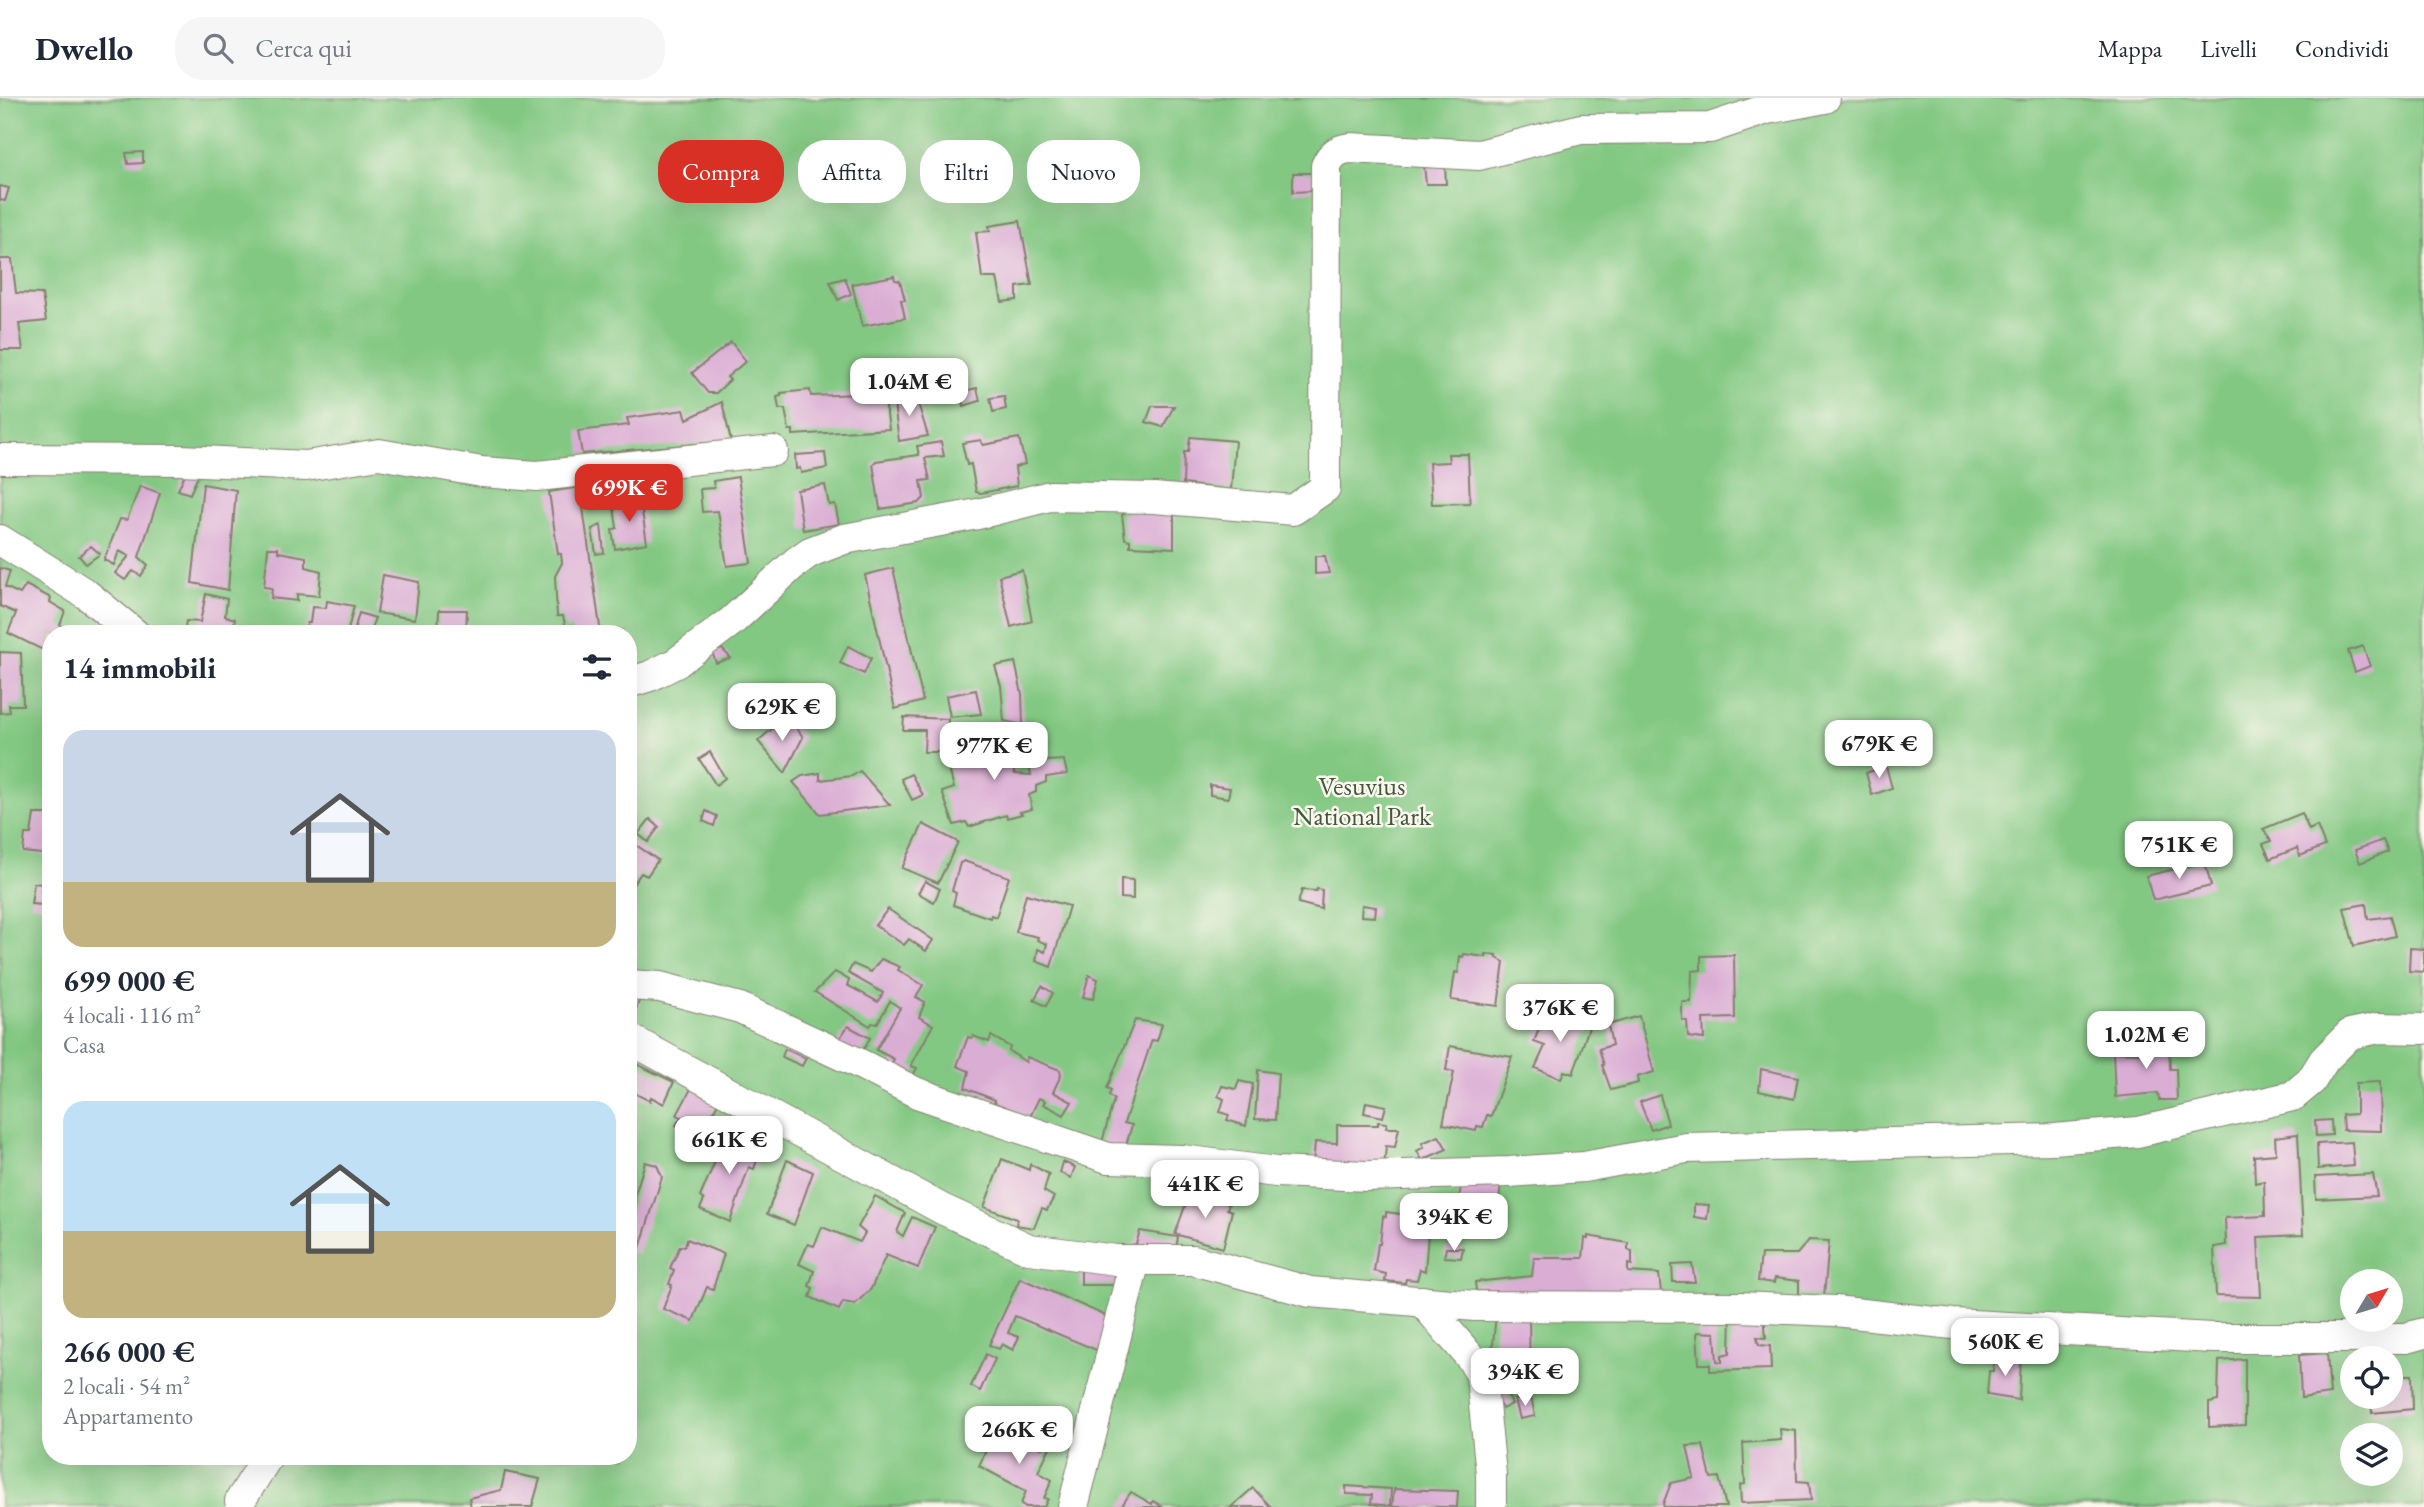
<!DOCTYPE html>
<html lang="it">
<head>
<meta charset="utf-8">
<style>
  body { margin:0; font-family:"EB Garamond",serif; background:#f6f6f7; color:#1f2937; height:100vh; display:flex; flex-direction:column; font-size:26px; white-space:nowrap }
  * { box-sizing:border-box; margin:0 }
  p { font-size:23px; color:#747a83 }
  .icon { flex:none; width:38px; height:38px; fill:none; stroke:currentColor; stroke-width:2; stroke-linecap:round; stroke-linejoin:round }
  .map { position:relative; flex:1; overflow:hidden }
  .drawer { position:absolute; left:42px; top:527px; width:595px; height:840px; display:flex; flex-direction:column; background:#fff; border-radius:28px; box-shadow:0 7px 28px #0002 }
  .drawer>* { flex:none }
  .hud { position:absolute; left:658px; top:42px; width:665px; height:63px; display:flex; gap:14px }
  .needle { width:46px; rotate:52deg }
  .buttons { position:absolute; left:2340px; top:1171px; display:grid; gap:14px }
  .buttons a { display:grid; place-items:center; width:63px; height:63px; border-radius:50%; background:#fff; box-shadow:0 7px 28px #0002; font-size:35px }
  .price { position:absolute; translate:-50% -60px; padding:0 16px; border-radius:14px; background:#fff; color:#222; font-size:23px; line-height:46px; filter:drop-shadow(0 2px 4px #0008) }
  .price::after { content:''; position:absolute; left:50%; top:42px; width:21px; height:16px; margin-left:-10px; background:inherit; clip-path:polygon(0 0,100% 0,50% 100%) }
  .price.current { background:#d93025; color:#fff }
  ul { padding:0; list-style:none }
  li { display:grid; align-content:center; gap:14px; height:371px; padding:0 21px }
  li span { display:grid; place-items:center; height:217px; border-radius:21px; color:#555 }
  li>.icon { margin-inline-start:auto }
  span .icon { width:126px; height:126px; fill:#fffc; stroke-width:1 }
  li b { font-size:30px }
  h2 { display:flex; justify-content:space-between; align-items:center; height:84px; padding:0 21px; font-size:30px }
  .chip { padding:0 24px; border-radius:28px; background:#fff; box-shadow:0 7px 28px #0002; font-size:24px; line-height:63px }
  .chip.current { background:#d93025; color:#fff }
  header { display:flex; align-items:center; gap:42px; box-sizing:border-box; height:98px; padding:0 35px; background:#fff; border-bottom:2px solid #e0e1e3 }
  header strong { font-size:33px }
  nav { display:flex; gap:38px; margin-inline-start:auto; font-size:24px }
  .search { width:490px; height:63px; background:#f6f6f7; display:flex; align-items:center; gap:18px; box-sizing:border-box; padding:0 24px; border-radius:28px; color:#747a83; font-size:26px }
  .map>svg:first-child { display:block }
  .green { fill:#82c882; stroke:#4f724f; stroke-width:2; fill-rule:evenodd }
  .building { fill:#daadd4 }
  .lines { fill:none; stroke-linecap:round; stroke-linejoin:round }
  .minor-casing { stroke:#847f6f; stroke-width:32 }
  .minor { stroke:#fff; stroke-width:30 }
  .labels { text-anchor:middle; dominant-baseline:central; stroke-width:5; stroke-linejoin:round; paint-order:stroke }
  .park-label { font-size:26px; fill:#405840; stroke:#fbf7ec }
</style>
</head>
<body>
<header>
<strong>Dwello</strong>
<div class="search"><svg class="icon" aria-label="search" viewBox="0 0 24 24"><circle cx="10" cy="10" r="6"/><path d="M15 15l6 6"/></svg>Cerca qui</div>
<nav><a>Mappa</a><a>Livelli</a><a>Condividi</a></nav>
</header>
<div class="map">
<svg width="2424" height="1409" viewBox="0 0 2424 1409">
  <rect width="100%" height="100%" fill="#fbf7ec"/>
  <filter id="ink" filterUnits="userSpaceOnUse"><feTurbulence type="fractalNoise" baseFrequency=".0143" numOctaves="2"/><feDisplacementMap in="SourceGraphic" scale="14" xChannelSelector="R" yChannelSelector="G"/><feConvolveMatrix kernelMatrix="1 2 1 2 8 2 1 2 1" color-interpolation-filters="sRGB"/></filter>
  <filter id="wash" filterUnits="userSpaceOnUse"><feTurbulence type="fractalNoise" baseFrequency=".00686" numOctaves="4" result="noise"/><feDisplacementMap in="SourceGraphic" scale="28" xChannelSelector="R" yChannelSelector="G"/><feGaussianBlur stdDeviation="1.57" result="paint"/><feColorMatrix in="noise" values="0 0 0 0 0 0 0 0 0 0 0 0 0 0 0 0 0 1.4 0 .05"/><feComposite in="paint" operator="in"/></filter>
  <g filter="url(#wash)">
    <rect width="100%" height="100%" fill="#ece2c2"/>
    <path class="green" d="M0,0H2424V1409H0ZM51,536H628V1358H51ZM2352,1183H2390V1222H2352ZM2352,1260H2390V1298H2352ZM2352,1337H2390V1376H2352Z"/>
    <g id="blocks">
      <g class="building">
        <path d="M143,54V65L128,66L126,55Z"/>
        <path d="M1424,67H1445L1446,86H1426Z"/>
        <path d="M1293,75H1313V93L1293,94Z"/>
        <path d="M0,88L9,90L5,103L0,102Z"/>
        <path d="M1020,123L1032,187L1017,189V202L1002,204L997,180H982L976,134L990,133L989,128Z"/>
        <path d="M0,161H12L16,195L42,196L46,223L19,226L23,252H0Z"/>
        <path d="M894,178L895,182L900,183L905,202H901L905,220L862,228L852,186Z"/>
        <path d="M845,180L851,196L838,202L830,184Z"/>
        <path d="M731,244L746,263L727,279L730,282L716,295H708L692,275Z"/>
        <path d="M977,290L980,303L964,308L961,294Z"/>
        <path d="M810,292L811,298L884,295L889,331L793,337V332H789L785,311H779L777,299L781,298V295Z"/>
        <path d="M915,295L928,338L899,343L893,299Z"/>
        <path d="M1004,298L1006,311L993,314L990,300Z"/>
        <path d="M722,304L731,343L582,356L578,333L629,327L627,320L684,312L687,321Z"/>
        <path d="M1152,308H1174L1163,329L1146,324Z"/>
        <path d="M1190,339L1235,343L1231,392L1183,386L1184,354H1188Z"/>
        <path d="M1019,340L1025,366L1015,369L1017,388L981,395L976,394L971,366L967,367L962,345L981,342L983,347Z"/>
        <path d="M941,344L944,358L925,360L930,382L921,383L924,400L919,405L880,411L873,366L876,363L919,357L917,348Z"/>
        <path d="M825,355L827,370L801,375L800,370L796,371L795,357Z"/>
        <path d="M1448,356H1468L1470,405L1432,406L1429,365L1449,364Z"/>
        <path d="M187,371L199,376L190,396L178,392Z"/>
        <path d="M599,375H613L615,394L602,395Z"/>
        <path d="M738,379L751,465L727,468L718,413L702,414L700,391L714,390L713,383Z"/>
        <path d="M203,386L236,392L228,492L192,485Z"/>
        <path d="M825,387L829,407L835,406L839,426L803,432L797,392Z"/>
        <path d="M140,388L160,395L139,459L148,467L141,478L133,473L125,482L115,475L129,458L119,453L114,467L104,462L120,421L127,422Z"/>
        <path d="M580,389L601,536H573L571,530L566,531L563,518H557L555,478L562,465L561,456H558L549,394Z"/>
        <path d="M640,401L647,445L615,451L612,432L617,430L613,403Z"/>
        <path d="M1170,412L1174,417V450L1130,448V442L1125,441L1122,417L1126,414Z"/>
        <path d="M601,427L604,455L596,456L592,431Z"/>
        <path d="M91,448L100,456L86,466L79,458Z"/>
        <path d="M268,450H278V454L306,459V469L321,473L319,498L297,496V503L271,500L272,490L264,489Z"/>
        <path d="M1315,458H1325L1329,475L1315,476Z"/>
        <path d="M0,470L10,473L5,489L20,496L26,487L51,500L50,504L65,513L60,527L74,536H51V556L8,535L16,515L0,508Z"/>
        <path d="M893,470L923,603L895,611L865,477Z"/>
        <path d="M1022,472L1032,523L1011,529L999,478Z"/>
        <path d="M383,477L419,484L415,521L377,515Z"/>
        <path d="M206,496L227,501L225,518L235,521L233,536H184L186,523L200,524Z"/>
        <path d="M327,503L354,508L347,536H305L307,525H310L312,509L326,510Z"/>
        <path d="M439,512H467L466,536H438Z"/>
        <path d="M359,515L375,520L370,533L376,536H353Z"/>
        <path d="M848,548L871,560L864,576L840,565Z"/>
        <path d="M2363,548L2370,568L2355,574L2348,553Z"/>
        <path d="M722,551L731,560L716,565L712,554Z"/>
        <path d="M0,554L21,555L23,607H9L10,614L0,615Z"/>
        <path d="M1015,564L1022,596L1023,627L1004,623L1001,588L995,568Z"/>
        <path d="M976,592L981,616L950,619L946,598Z"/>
        <path d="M787,618L803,639L785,675L758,643Z"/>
        <path d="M904,619L948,621L947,654H924L925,632H903Z"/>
        <path d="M994,633L1010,635L1021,659L1011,663L1015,676L1031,677L1029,668L1043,667L1044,663L1064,662L1067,676L1046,679V684L1036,688V694L1029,697L1032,711L1020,714L1022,716L1007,720L1006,717L969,729L966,724L954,727L942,694L954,690L947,663L984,649L977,639Z"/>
        <path d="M710,654L725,680L716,687L699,661Z"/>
        <path d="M1886,668L1892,690L1872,697L1866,675Z"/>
        <path d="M860,673L890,707L820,716L793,684L802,678L820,675V682L852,678Z"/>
        <path d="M911,676L923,697L912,702L901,681Z"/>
        <path d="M1210,687L1230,690L1228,700L1210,697Z"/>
        <path d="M706,713L717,718L714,728L703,723Z"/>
        <path d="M2302,715L2309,732L2317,728L2325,748L2300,758L2297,750L2270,761L2263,746L2271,743L2263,731Z"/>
        <path d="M34,716H51V757L23,754L25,736H31Z"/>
        <path d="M650,721L659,729L648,744L638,736Z"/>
        <path d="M923,726L958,744L938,785L902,770Z"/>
        <path d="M2383,742L2388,754L2360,765L2355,752Z"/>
        <path d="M633,745L658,762L647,778L641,775L628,794V753Z"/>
        <path d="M964,763L1009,779L996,819L991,817L990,820L953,807L956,795L952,793L960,765Z"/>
        <path d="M2205,764L2211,788L2153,802L2146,778Z"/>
        <path d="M1121,781L1133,782V801L1121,800Z"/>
        <path d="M925,783L940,791L934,804L918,795Z"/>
        <path d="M34,785L42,786L41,793L46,794L44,807L31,806Z"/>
        <path d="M1317,791L1322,792L1321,811L1298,805L1302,792L1316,793Z"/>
        <path d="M1026,796L1069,808L1051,869L1036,863L1038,851L1045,854L1047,846L1037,842L1038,839L1016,834Z"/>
        <path d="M2366,806L2368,821L2390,818L2395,838L2354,848L2344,810Z"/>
        <path d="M1362,807L1376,809L1375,819L1361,818Z"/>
        <path d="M888,811L933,842L926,853L909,841L904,847L875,827Z"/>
        <path d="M628,837L638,844L628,863Z"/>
        <path d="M2410,850L2424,851V874L2409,873Z"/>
        <path d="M1464,856L1486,859V856L1497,857V860L1504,864L1498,908L1451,902L1455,874L1458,875L1460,858L1463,859Z"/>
        <path d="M1734,857L1735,920L1703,921L1704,941L1688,939L1687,923L1682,922V904H1691L1692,873L1701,872V858Z"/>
        <path d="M881,861L900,869L898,872L923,887L916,899L925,904L919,919L933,927L911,968L917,970L909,985L888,973L894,961L876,952L900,910L890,903L877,926L872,925L870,928L815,894L835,874L849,882L847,887L878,904L883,895L848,875L853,866L871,874Z"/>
        <path d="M1089,877L1098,881L1093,901L1083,899Z"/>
        <path d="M1042,888L1053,895L1046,908L1034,902Z"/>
        <path d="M628,898L641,899L628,929Z"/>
        <path d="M1546,912L1589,929L1573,976L1564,973L1561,981L1535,970L1545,948L1534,944Z"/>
        <path d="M1639,918L1654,974L1637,979L1638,985L1611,992L1602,967H1604L1599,951L1612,947L1608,927Z"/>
        <path d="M1135,922L1162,926L1157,943L1152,942L1124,1025L1132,1027L1124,1054L1101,1048L1114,1001L1109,998L1111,992L1107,990Z"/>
        <path d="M848,928L870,940L859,960L836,946Z"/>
        <path d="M973,938L989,944L991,938L1010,949L1009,953L1026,964L1027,959L1060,972L1061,977L1053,994L1072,1004L1064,1017L1043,1006L1045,1003L1039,1000L1030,1019L995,1005V1002L965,990L969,973L957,968L968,939L972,940Z"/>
        <path d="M2140,939H2169L2170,971H2176L2177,1002H2159L2158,995L2115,999L2113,954L2140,955Z"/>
        <path d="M1450,948L1512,959L1491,1018L1487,1017L1483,1029L1477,1028L1476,1033L1443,1026L1454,974L1446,972Z"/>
        <path d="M785,951L806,960L802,968L782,959Z"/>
        <path d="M628,962L674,984L664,1006L651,999L650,1003L628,992Z"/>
        <path d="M1761,971L1798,979L1794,1001L1759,993Z"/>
        <path d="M1258,972L1278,975L1275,1022L1255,1021Z"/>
        <path d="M1239,983L1253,986L1246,1028L1227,1022L1229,1017L1220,1014L1224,1001L1218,998L1222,988L1236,991Z"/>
        <path d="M2380,984L2381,1033L2343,1032L2342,1017L2356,1016V985Z"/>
        <path d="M694,985L721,1000L699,1039L676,1027L681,1019L677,1017Z"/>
        <path d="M1660,997L1668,1026L1651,1032L1640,1004Z"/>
        <path d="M1366,1004L1386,1008L1383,1019L1364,1015Z"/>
        <path d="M2331,1022L2332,1037L2316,1038L2315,1023Z"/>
        <path d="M1378,1024L1387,1025L1386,1030H1399L1395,1049L1386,1048L1384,1070L1313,1069L1315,1044L1337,1045V1027H1378Z"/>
        <path d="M727,1035L762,1048L754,1071L749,1069L730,1124L700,1111L704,1102L700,1099Z"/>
        <path d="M2298,1036L2303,1137L2258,1139L2261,1199L2216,1198L2214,1149L2226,1147L2225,1120L2265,1118L2264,1083L2255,1085L2254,1058L2276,1056L2275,1039Z"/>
        <path d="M1439,1038L1447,1051L1422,1062L1417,1053L1424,1049L1422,1045Z"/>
        <path d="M2352,1044L2354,1068L2318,1071L2317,1046Z"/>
        <path d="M1002,1061L1029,1072L1030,1066L1049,1076L1044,1093L1054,1099L1047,1112L1042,1110L1034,1130L1016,1127L1017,1121L984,1109Z"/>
        <path d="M787,1062L813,1074L794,1127L767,1116Z"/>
        <path d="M645,1064L657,1067L662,1079L638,1156L628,1152V1120Z"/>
        <path d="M1063,1064L1075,1069L1071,1080L1060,1075Z"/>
        <path d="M2373,1076L2377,1098L2316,1101L2315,1079Z"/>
        <path d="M1209,1079L1238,1082L1236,1101L1227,1099L1229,1092L1208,1089Z"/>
        <path d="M1462,1084H1501L1497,1126L1467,1122V1105H1458Z"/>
        <path d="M1195,1091L1212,1098L1211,1100L1229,1106L1227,1111L1232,1113L1223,1150L1175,1136L1188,1100L1191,1101Z"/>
        <path d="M875,1098L905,1115L897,1134L903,1138L912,1119L935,1129L918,1170L886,1157L871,1191L855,1206L843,1204L839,1212L810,1199L813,1190L809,1188L814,1173L799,1166L808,1146L814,1148L822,1129L860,1144L865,1135L858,1129Z"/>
        <path d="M1694,1106L1709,1107L1707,1121L1694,1119Z"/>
        <path d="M1386,1114L1408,1117V1130L1425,1131V1135L1428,1137L1425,1173L1420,1171L1417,1182L1406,1181L1405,1185L1385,1183L1386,1176L1374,1173L1378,1146H1380L1383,1118L1386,1119Z"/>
        <path d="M1140,1133L1178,1139L1176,1151L1127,1148L1136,1146Z"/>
        <path d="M1588,1138L1628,1145V1152L1632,1153V1167L1628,1166V1174L1659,1176L1662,1203L1476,1193L1475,1184L1532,1178L1534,1160H1583L1585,1140L1588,1141Z"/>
        <path d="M687,1141L724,1156L713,1191L707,1189L693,1223L663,1211L672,1187L669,1186L674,1172L670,1170L680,1148H685Z"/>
        <path d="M1809,1142L1829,1143L1824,1199L1799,1197V1183L1775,1180L1774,1185L1758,1183L1761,1156H1797Z"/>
        <path d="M1446,1150H1463L1461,1160L1444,1159Z"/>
        <path d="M1692,1166L1695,1184H1673L1672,1167Z"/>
        <path d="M1081,1172H1114L1117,1187H1081Z"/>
        <path d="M1020,1180L1111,1220L1101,1254L1015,1218L1008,1235L1019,1239L1013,1252L1002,1246L999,1251L989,1247Z"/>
        <path d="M1731,1215H1764L1766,1240L1757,1239L1759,1247L1770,1248L1771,1271L1710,1273V1266H1699L1697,1234L1715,1235L1717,1263L1722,1264V1257L1730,1255Z"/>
        <path d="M1496,1216L1529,1219L1530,1275L1515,1273V1270L1491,1267Z"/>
        <path d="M628,1225L632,1226V1252H628Z"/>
        <path d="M2327,1255L2330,1296L2301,1300L2299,1257Z"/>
        <path d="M986,1256L995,1261L980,1293L971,1288Z"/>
        <path d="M1994,1259L2021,1260L2019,1302L1987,1297L1989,1273H1993Z"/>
        <path d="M2245,1261V1327L2209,1329V1305L2218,1303L2219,1263Z"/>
        <path d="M2390,1277H2412L2413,1311L2372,1315L2371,1298H2390Z"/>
        <path d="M1502,1286L1512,1306L1502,1311L1492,1292Z"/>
        <path d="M1531,1298L1535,1318L1520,1321L1515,1302Z"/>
        <path d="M1780,1331L1796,1333L1797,1383L1809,1384L1811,1402L1741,1405L1740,1387L1745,1386L1743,1345L1781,1342Z"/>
        <path d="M995,1332L1042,1350L1045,1341L1052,1345L1038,1374L1052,1382L1044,1400L1048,1401L1044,1409H1026L1021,1406L1026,1393L979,1368Z"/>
        <path d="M1703,1347L1711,1380L1719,1379L1726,1409H1664L1663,1406L1671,1385L1694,1380L1687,1348Z"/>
        <path d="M505,1374L540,1381L532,1409H471L469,1400L501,1392Z"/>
        <path d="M1346,1388L1391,1391L1390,1408L1371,1406L1372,1397L1346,1396Z"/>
        <path d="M1253,1390L1271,1409H1231Z"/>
        <path d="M1394,1391L1458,1393L1457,1409H1392Z"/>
        <path d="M1131,1394L1152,1406L1153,1403L1163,1409H1121Z"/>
      </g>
    </g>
  </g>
  <g filter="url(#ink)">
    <use href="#blocks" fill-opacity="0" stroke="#847f6f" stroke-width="2"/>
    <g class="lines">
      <defs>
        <g id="minor">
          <path d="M0,361L181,362L306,368L379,356L482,374L537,378L773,353"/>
          <path d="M0,442L86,496L135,536"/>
          <path d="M628,585L650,578L676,565L732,523L796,464L810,454L844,441L978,416L1050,398L1154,400L1293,412L1325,390L1326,68C1331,56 1337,52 1350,50L1479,57L1581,31L1710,30L1767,11L1825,0"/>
          <path d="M628,887L660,889L740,910L854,963L917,995L1108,1060L1182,1062L1276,1074L1367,1078L1509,1074L1584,1069L1686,1050L2054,1041L2138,1034L2293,998L2311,983L2324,962L2350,936L2379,930L2424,931"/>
          <path d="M628,940L942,1111L1029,1151L1116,1162H1193L1310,1194L1475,1208L1739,1209L1835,1213L1953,1226L2212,1240H2406L2424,1235"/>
          <path d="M1422,1203L1471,1260L1481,1277L1491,1376V1409"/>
          <path d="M240,1403L268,1358"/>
          <path d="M1073,1409L1135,1162"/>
        </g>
      </defs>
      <use href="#minor" class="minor-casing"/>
      <use href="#minor" class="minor"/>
    </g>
  </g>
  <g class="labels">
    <g class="park-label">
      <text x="1362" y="688">Vesuvius<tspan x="1362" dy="30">National Park</tspan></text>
    </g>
  </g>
</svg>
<div class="buttons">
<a><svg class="needle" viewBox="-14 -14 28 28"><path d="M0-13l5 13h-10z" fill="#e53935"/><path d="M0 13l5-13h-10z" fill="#747a83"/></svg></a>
<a><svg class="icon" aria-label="locate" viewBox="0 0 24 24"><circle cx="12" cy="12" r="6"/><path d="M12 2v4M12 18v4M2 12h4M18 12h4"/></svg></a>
<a><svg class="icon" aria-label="layers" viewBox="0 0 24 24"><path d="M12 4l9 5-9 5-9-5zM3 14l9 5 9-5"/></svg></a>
</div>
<b class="price" style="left:909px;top:320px">1.04M €</b>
<b class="price current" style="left:629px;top:426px">699K €</b>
<b class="price" style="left:782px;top:645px">629K €</b>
<b class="price" style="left:1879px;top:682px">679K €</b>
<b class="price" style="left:994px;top:684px">977K €</b>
<b class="price" style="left:2179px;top:783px">751K €</b>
<b class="price" style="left:1560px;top:946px">376K €</b>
<b class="price" style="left:2146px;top:973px">1.02M €</b>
<b class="price" style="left:729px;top:1078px">661K €</b>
<b class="price" style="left:1205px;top:1122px">441K €</b>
<b class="price" style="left:1454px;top:1155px">394K €</b>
<b class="price" style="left:2005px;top:1280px">560K €</b>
<b class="price" style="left:1525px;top:1310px">394K €</b>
<b class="price" style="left:1019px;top:1368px">266K €</b>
<div class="hud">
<a class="chip current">Compra</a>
<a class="chip">Affitta</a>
<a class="chip">Filtri</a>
<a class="chip">Nuovo</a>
</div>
<section class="drawer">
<h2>14 immobili<svg class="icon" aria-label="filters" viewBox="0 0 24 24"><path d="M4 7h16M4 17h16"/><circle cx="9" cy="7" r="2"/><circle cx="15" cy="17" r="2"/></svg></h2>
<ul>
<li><span style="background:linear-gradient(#c9d6e8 70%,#c2b280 0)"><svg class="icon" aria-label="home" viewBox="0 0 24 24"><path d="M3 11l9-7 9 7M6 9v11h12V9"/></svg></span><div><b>699 000 €</b><p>4 locali · 116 m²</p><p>Casa</p></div></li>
<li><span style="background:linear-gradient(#bfe0f5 60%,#c2b280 0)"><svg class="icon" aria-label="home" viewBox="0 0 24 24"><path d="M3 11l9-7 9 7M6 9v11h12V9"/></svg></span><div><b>266 000 €</b><p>2 locali · 54 m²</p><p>Appartamento</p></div></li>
</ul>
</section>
</div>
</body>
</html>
